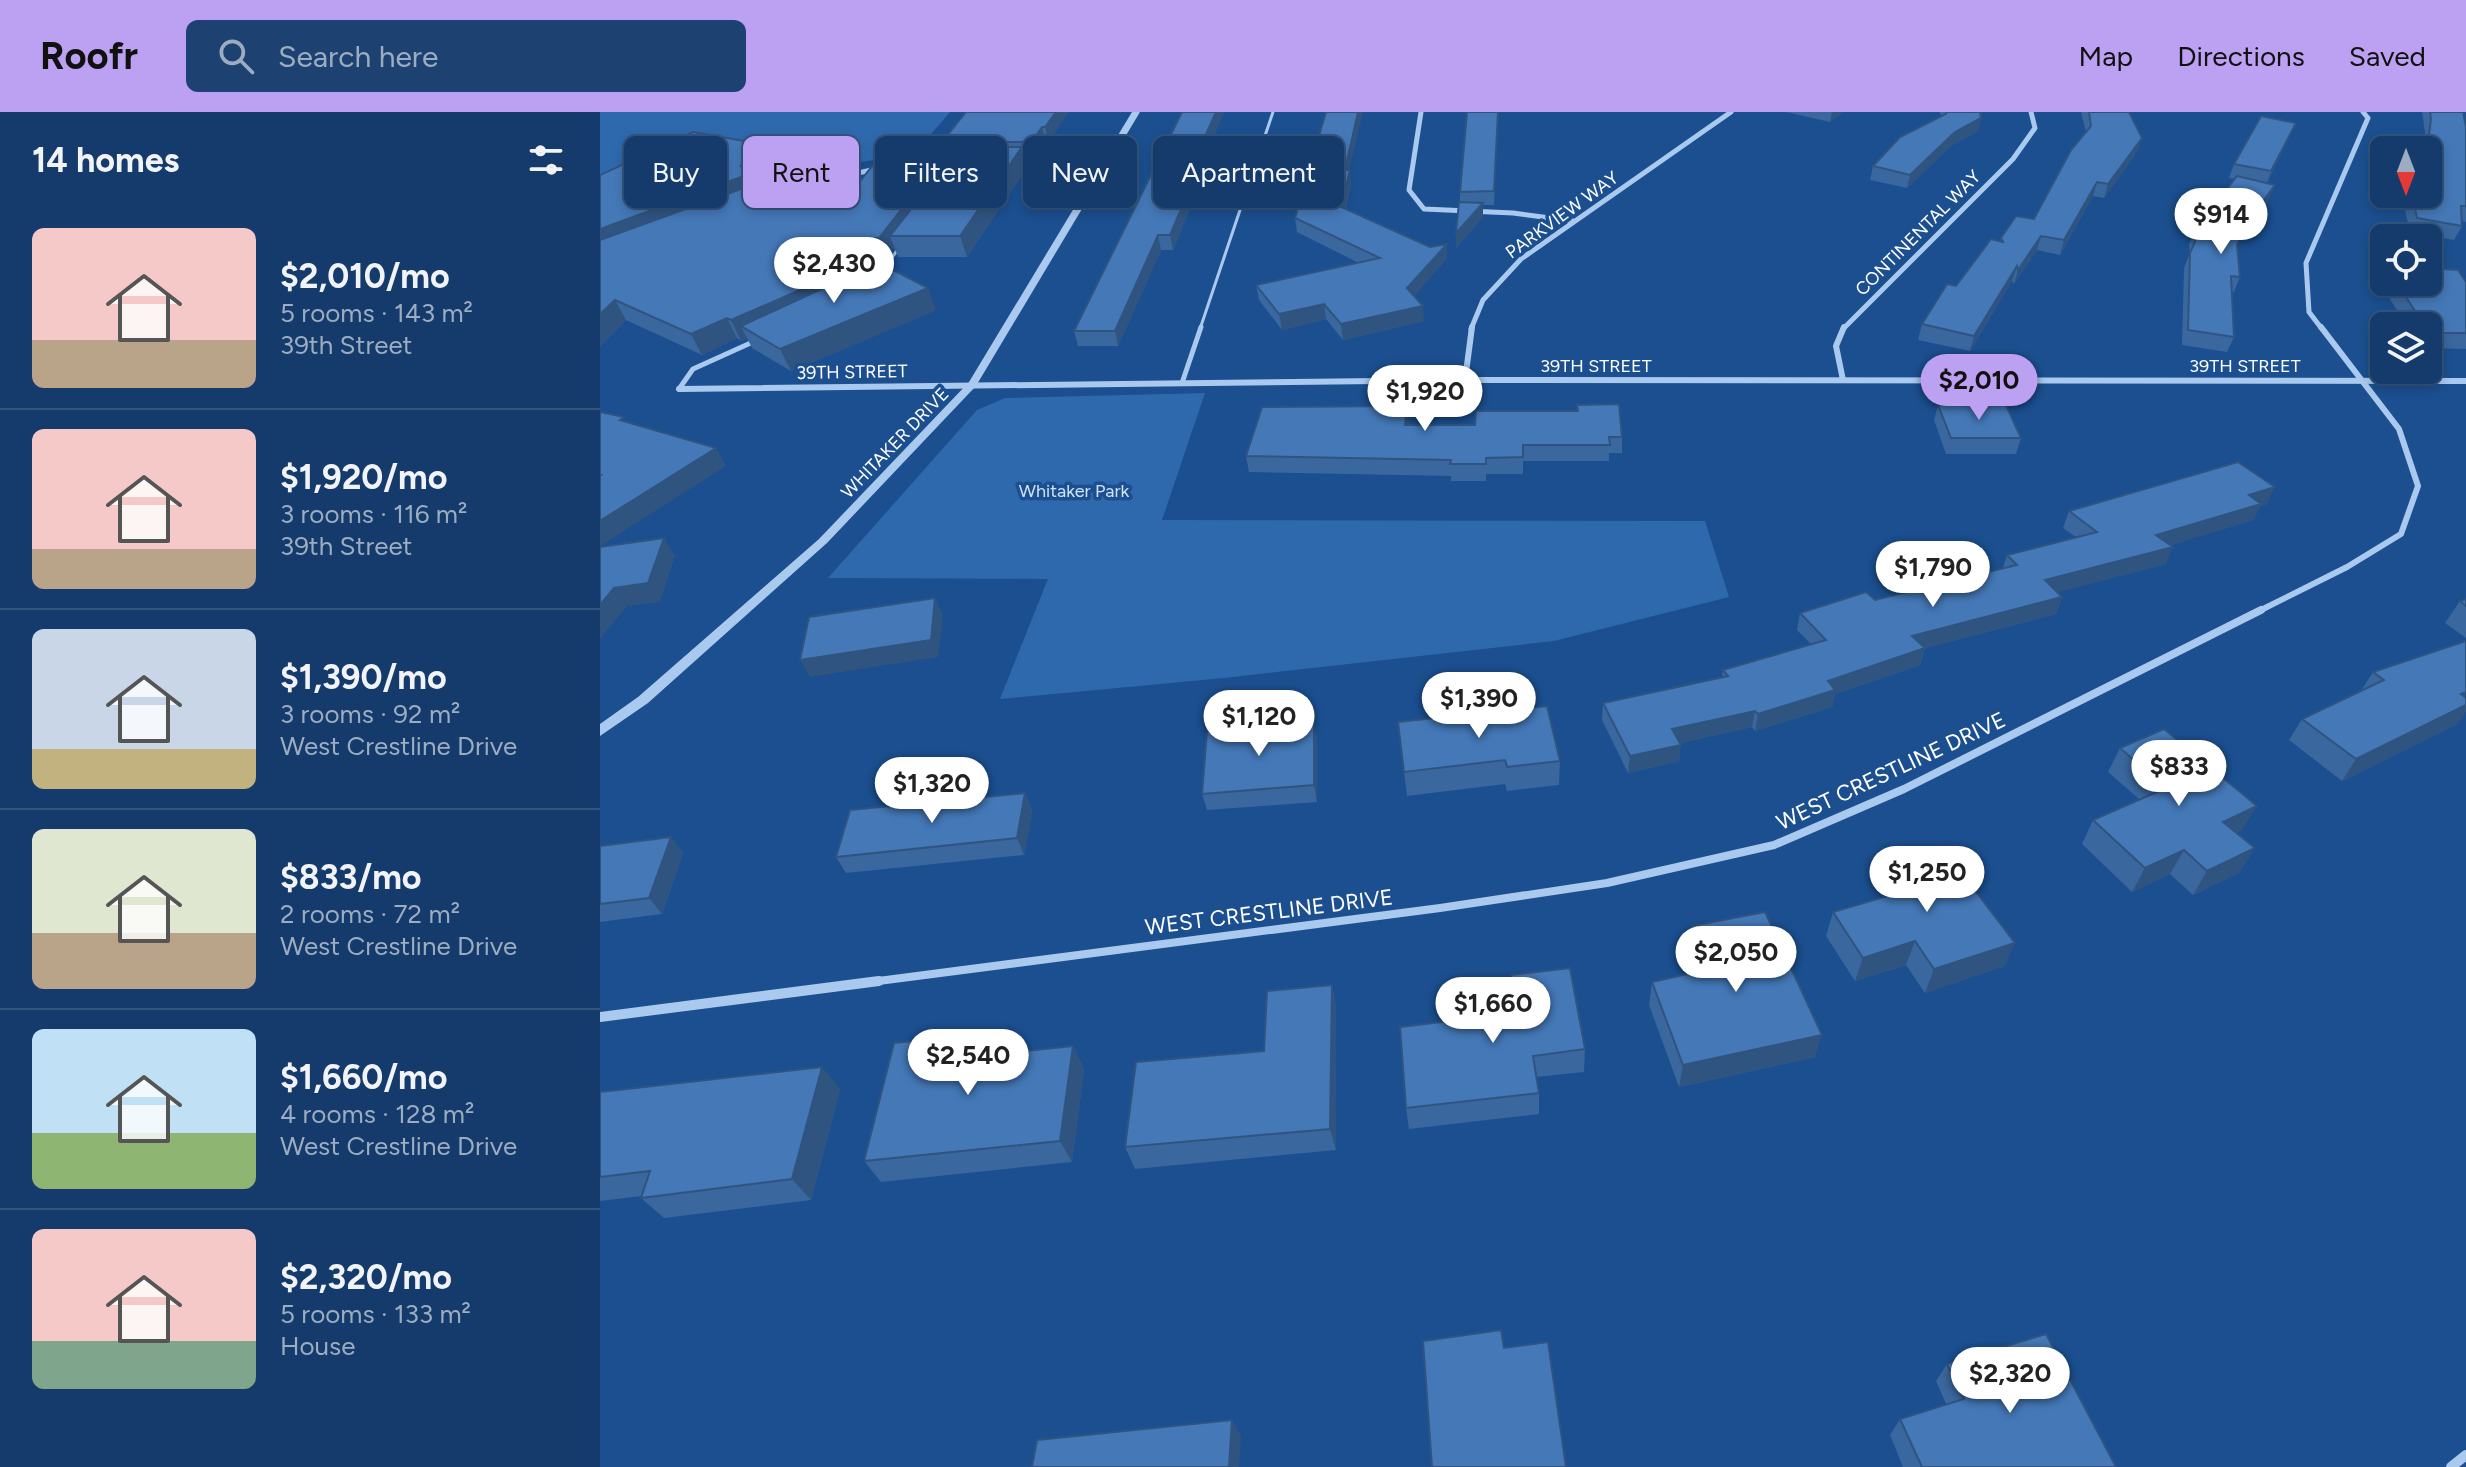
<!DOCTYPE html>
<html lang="en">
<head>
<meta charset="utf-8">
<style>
  body { margin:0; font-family:Figtree,sans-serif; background:#1d4271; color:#f1f3f6; height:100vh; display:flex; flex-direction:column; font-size:30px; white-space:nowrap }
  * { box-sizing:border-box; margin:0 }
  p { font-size:26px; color:#9dadc1 }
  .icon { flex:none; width:44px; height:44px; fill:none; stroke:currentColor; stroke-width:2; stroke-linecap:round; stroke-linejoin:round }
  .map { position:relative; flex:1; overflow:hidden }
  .drawer { display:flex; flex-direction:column; background:#143b6b; width:600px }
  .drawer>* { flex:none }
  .guide { position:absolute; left:24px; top:24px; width:760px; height:72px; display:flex; gap:16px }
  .needle { width:52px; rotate:180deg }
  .controls { position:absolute; left:1770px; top:24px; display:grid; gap:16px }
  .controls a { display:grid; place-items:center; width:72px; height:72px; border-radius:12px; background:#143b6b; box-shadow:0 4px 12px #0003,0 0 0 2px #33557e; font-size:40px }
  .price { position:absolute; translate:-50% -68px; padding:0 18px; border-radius:28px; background:#fff; color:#222; font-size:26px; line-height:52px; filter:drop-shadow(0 2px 4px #0008) }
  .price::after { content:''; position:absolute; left:50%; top:48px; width:24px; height:18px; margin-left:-12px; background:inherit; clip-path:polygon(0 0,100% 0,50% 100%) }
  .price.on { background:#bca0f2; color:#111 }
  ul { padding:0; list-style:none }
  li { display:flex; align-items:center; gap:24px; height:200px; padding:0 32px }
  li+li { border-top:2px solid #33557e }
  li span { display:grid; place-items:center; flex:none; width:224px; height:160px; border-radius:12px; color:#555 }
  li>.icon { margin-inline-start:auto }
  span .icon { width:96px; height:96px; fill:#fffc; stroke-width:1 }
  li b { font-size:34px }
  h2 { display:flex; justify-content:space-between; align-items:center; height:96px; padding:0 32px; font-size:34px }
  .tag { padding:0 28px; border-radius:12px; background:#143b6b; box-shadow:0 4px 12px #0003,0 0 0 2px #33557e; font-size:28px; line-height:72px }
  .tag.on { background:#bca0f2; color:#111 }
  header { display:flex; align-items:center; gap:48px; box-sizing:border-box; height:112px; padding:0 40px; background:#bca0f2; color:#111 }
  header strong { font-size:38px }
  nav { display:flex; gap:44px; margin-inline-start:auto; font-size:28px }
  .search { width:560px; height:72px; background:#1d4271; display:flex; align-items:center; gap:20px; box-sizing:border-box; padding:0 28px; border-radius:12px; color:#9dadc1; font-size:30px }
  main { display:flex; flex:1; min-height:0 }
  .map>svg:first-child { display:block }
  .green { fill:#2e69ad }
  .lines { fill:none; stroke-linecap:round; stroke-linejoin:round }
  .service-far1 { stroke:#a9c9ee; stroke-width:3 }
  .service { stroke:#a9c9ee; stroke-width:5 }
  .minor-far3 { stroke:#a9c9ee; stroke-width:5 }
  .minor-far2 { stroke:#a9c9ee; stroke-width:6 }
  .minor-far1 { stroke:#a9c9ee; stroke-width:8 }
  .minor { stroke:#a9c9ee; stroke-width:10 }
  .tertiary { fill:#a9c9ee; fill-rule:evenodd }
  .wall { fill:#3a679d }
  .shaded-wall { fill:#305480 }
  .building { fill:#4478b7; stroke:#305480; stroke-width:2 }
  .labels { text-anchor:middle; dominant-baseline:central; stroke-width:7; stroke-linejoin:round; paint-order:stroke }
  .far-street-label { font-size:18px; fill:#fff; stroke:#1b4f8f }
  .far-park-label { font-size:18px; fill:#cfe3fa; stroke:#1b4f8f }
  .street-label { font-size:22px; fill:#fff; stroke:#1b4f8f }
</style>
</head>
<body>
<header>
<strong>Roofr</strong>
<div class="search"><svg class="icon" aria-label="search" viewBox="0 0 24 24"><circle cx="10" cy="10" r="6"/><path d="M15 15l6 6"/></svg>Search here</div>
<nav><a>Map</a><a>Directions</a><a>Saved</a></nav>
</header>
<main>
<section class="drawer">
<h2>14 homes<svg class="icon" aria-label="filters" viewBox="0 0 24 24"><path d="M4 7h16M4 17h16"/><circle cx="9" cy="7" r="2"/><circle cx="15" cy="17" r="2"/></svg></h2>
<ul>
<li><span style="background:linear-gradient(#f6c9c9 70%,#b9a48a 0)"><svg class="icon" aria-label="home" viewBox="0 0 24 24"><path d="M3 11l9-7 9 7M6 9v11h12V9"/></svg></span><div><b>$2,010/mo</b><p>5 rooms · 143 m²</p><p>39th Street</p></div></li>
<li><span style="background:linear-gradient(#f6c9c9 75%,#b9a48a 0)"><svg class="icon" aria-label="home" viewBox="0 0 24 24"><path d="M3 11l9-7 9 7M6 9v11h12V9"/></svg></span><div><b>$1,920/mo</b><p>3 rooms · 116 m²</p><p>39th Street</p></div></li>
<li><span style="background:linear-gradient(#c9d6e8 75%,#c2b280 0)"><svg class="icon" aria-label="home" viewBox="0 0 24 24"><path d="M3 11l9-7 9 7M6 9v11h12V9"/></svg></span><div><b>$1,390/mo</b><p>3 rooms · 92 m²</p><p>West Crestline Drive</p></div></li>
<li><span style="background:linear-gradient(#dfe7d0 65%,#b9a48a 0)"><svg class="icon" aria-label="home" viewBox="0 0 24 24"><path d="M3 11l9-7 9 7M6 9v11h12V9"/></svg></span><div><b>$833/mo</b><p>2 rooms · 72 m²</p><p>West Crestline Drive</p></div></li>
<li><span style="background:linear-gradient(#bfe0f5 65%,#8fb573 0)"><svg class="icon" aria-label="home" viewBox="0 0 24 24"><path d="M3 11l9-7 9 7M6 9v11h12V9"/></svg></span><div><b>$1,660/mo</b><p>4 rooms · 128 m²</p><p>West Crestline Drive</p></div></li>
<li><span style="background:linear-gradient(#f6c9c9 70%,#7fa58c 0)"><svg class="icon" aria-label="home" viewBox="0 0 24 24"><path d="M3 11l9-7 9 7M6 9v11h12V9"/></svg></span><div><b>$2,320/mo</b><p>5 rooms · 133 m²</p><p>House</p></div></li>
</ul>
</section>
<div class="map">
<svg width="1866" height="1355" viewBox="0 0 1866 1355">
  <rect width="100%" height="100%" fill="#1b4f8f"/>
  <g class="green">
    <path d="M0,0H350L313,43L244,52L102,27L0,72Z"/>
    <path d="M605,281L562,408L1105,409L1129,485L954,529L624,566L400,587L448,467L228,466L377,298L405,286Z"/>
  </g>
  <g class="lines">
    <g class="service-far1">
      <path d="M282,159L299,136"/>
      <path d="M600,217L673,0"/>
    </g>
    <g class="service">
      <path d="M582,271L601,215"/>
      <path d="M79,277L93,257L155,229"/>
    </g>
    <g class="minor-far3">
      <path d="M821,0L809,78L824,97L913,101L973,109"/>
      <path d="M417,49H507"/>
      <path d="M290,54L332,49"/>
      <path d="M204,73L276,57"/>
      <path d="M871,217L883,188L921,147L1131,0"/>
      <path d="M1243,217L1413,47L1435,16L1431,0"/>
      <path d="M1722,217L1709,200L1706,151L1768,6L1763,0"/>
    </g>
    <g class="minor-far2">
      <path d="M865,268L872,215"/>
      <path d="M1243,268L1236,234L1244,215"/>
      <path d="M79,277L865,268L1866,269"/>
      <path d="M1657,500L1747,455L1801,422L1818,374L1799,317L1721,215"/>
    </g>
    <path class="minor-far1" d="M263,871L840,796L1007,771L1174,733L1304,677L1661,498"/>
    <g class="minor">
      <path d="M0,905L279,869"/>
      <path d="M1851,1355L1866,1343"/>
    </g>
    <path class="tertiary" d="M532,0H540L376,274L227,431L48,591L0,624V612L38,585L219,427L369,270Z"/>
  </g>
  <g class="wall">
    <path d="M366,0H468L449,29H445L435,44H425L428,54L367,145H298L294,135L286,145H264L267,153L336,198L191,259L152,236L147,226L141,229L137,226L102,243L26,208L0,234V63L178,35L186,54L173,60L175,64L229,78H253L318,53L344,36L342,30Z"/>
    <path d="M582,0H624L602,50L604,62L573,138H561L518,234H478L474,219Z"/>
    <path d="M898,0L894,93H883V105L856,136L860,90V80Z"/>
    <path d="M1186,0H1243L1230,10Z"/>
    <path d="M1340,0H1382L1378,19L1352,33L1307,76L1270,68L1273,54L1341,4Z"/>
    <path d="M1481,0H1529L1538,39L1504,86L1493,84L1460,143L1437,138L1414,172L1412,169L1370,239L1318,228L1322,212L1356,174L1400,129L1401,126L1434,107L1486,20Z"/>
    <path d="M1822,0H1863L1866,15V110L1862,109V114L1854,128L1810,121L1803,88L1806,82H1828V38H1822L1825,20Z"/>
    <path d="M1690,24L1667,71L1669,87L1642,125L1637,135L1640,165L1634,180H1632L1634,225L1627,240L1582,233L1584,156L1590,141L1589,132L1595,118L1635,67L1629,66L1634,52Z"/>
    <path d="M749,58L751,71L746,97L830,135L847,132V146L814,184L824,209L743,228L726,207L682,218L659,188L656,173L759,151L697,120L695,106Z"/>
    <path d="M1784,157V170H1866V237L1828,236V214H1807L1778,168Z"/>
    <path d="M1338,293L1421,326L1416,342H1346L1334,308Z"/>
    <path d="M807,294L808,313L1022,325V341H1009V349H923V362H886V369H851V364L649,360L646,344Z"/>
    <path d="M1667,392L1660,394L1653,408L1570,433L1566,452L1457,480L1462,485L1456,502L1325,536L1320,553L1235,582L1232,595L1155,619L1152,615L1080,631L1079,649L1028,661L1002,608L1003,591L1122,566L1123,558L1211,532L1197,518L1200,501L1275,488L1403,456L1407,443L1476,425L1463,416L1469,399Z"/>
    <path d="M1866,487V526L1845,511L1860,489Z"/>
    <path d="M1866,529V599L1857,612L1742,669L1689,628L1702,607L1761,579L1773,560Z"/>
    <path d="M798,610L960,649L959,673L907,679L905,672L807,684Z"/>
    <path d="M714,611L717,628V690L607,698L602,682Z"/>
    <path d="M1520,636L1642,718L1636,721L1640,760L1593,783L1570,762L1532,780L1482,732L1493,708L1539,687L1508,660Z"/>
    <path d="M425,681L432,698L424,743L246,761L236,745Z"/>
    <path d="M71,725L83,741L62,802L0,810V734Z"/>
    <path d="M1288,749L1405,854L1325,881L1306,853L1255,869L1226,824L1233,800L1288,784L1280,773Z"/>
    <path d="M1092,814L1215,945L1079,975L1049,893L1052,870L1098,860L1089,837Z"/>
    <path d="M911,863L985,937L984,960L936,965L939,981V1002L809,1017L806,996L913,902L911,886Z"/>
    <path d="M732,873L736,896V1038L535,1057L525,1035L664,939Z"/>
    <path d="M473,934L484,957L472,1050L281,1070L264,1049L414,940Z"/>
    <path d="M240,977L211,1088L64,1106L41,1086L42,1084L0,1089V980Z"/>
    <path d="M1347,1252L1516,1355H1303L1290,1323L1300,1307L1346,1292L1336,1269Z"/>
  </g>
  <g class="shaded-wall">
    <path d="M456,0H468L449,29L445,15Z"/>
    <path d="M616,0H624L602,50L604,62L573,138L570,123L594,49Z"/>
    <path d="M758,0H763L746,71L745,58Z"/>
    <path d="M1232,0H1243L1230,10Z"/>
    <path d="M1378,0H1382L1378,19L1352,33L1307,76L1310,63L1355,20Z"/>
    <path d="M1696,11L1690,24L1666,73L1671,59Z"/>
    <path d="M442,15L445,29L435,44L432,30Z"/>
    <path d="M1542,26L1538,39L1504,86L1508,72Z"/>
    <path d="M178,35L186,54L173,60L179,73L0,140V117L140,54Z"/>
    <path d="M422,35L428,54L367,145L360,124Z"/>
    <path d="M349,36L355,54L290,124L294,135L286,145L279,126Z"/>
    <path d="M750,58L751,71L743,109L741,95Z"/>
    <path d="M1497,70L1493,84L1460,143L1464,128Z"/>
    <path d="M1675,73L1669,87L1642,125L1631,148L1647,111Z"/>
    <path d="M883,91V105L856,136V121Z"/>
    <path d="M558,123L561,138L518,234L515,219Z"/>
    <path d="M1441,124L1437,138L1414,172L1418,158Z"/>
    <path d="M847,132V146L808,191L807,176Z"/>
    <path d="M264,145L272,165L141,214L147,226L141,229L131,208Z"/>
    <path d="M1417,154L1412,169L1370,239L1374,224Z"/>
    <path d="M328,176L336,198L191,259L180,237Z"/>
    <path d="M15,188L26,208L0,234V202Z"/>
    <path d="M724,192L726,207L682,218L679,202Z"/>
    <path d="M823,194L824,209L743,228L741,212Z"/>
    <path d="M127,206L137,226L102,243L91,222Z"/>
    <path d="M807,294L809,310L806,329L805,313Z"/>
    <path d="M116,336L126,354L0,434V409Z"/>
    <path d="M1675,375L1667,392L1660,394L1653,408L1549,440L1556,423L1649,383Z"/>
    <path d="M64,426L75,444L60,490L27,494L0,527V493L14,476Z"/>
    <path d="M1573,435L1566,452L1439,485L1445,468Z"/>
    <path d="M1462,485L1456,502L1325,536L1320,553L1235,582L1232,595L1155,619L1158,602L1228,569L1312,524Z"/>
    <path d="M335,486L343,503L338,545L210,565L200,548Z"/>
    <path d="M1866,580V599L1857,612L1742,669L1756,647L1861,582Z"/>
    <path d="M1155,599L1152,615L1070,633L1072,617Z"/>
    <path d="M714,611L717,628V690L714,673Z"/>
    <path d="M1081,633L1079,649L1028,661L1030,644Z"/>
    <path d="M425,681L432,698L424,743L417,726Z"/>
    <path d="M1657,694L1642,718L1609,734L1623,710Z"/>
    <path d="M71,725L83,741L62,802L49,786Z"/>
    <path d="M1655,736L1640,760L1593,783L1607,759Z"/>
    <path d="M1584,738L1570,762L1532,780L1545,756Z"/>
    <path d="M1315,829L1306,853L1255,869L1263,846Z"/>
    <path d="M1415,831L1405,854L1325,881L1334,857Z"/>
    <path d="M732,873L736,896V1038L730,1017Z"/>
    <path d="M402,920L415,942H398Z"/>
    <path d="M1222,923L1215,945L1079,975L1083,953Z"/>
    <path d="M473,934L484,957L472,1050L460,1029Z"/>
    <path d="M222,955L240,977L211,1088L192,1067Z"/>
    <path d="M632,1308L641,1324L639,1355H629Z"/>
  </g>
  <g class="building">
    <path d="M366,0H456L445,15H442L432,30H342Z"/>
    <path d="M582,0H616L594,49H602L570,123H558L515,219H474Z"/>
    <path d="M726,0H758L745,58H750L741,95L830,135L847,132L807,176L823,194L741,212L724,192L679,202L656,173L780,146L695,106Z"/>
    <path d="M867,0H898L894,79L860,80Z"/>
    <path d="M1346,0H1380L1381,6L1355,20L1310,63L1273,54L1300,25L1346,2Z"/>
    <path d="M1489,0H1529L1542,26L1508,72L1497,70L1464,128L1441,124L1418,158L1417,154L1374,224L1322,212L1347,172L1356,174L1391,127L1403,130L1401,126L1416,104L1434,107L1471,38L1491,14Z"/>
    <path d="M1830,0H1863L1866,15V94H1861L1862,114L1817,106L1812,82H1828L1827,38L1831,7Z"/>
    <path d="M1661,4L1696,11L1671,59L1634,52Z"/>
    <path d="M93,20L178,35L140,54H171L0,117V63Z"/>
    <path d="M360,35H422L360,124H290Z"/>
    <path d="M332,36H349L279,126H226L264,145L257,153L131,208L127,206L91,222L15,188L0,202V128L177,64L192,60L229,78H253L273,53H318Z"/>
    <path d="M1637,64L1675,73L1647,111L1637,133L1640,165L1631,164L1634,225L1588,218L1590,141L1595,130V118Z"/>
    <path d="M859,90L883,91L856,121Z"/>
    <path d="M272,147L328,176L180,237L141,214L261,159Z"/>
    <path d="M1828,156L1858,158L1866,170V221H1830L1828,218V214H1825L1796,170H1828Z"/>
    <path d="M1019,292L1022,325H1009L1010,333H923V345L886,346V352H850L851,348L646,344L662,295L807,294L805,313H875L876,299H978L977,293Z"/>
    <path d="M1338,293H1406L1421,326H1351Z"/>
    <path d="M0,300L24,305L20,308L116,336L0,409V364L1,363H0Z"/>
    <path d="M1638,350L1675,375L1649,383L1661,392L1556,423L1573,435L1445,468L1462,485L1312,524L1325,536L1228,569L1235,578L1158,602L1155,599L1072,617L1081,633L1030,644L1003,591L1128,564L1123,558L1226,528L1200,501L1266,480L1275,488L1417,453L1407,443L1497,420L1469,399Z"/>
    <path d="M64,426L48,471L14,476L0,493V435Z"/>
    <path d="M335,486L331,528L200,548L209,505Z"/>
    <path d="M1866,487V494L1860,489Z"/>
    <path d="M1866,529V580L1861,582L1866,586V593L1756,647L1702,607L1784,568L1773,560Z"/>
    <path d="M947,594L960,649L907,655L905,648L804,660L798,610Z"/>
    <path d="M714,611V673L602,682L607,619Z"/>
    <path d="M1564,617L1657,694L1623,710L1655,736L1607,759L1584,738L1545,756L1493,708L1566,676L1520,636Z"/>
    <path d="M425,681L417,726L236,745L250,698Z"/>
    <path d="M71,725L49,786L0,792V734Z"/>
    <path d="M1341,734L1415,831L1334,857L1315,829L1263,846L1233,800L1308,778L1288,749Z"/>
    <path d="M1165,800L1222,923L1083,953L1052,870L1110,857L1092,814Z"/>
    <path d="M970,856L985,937L933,944L939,981L806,996L800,915L916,901L911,863Z"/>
    <path d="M732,873L730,1017L525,1035L536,950L664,939L667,879Z"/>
    <path d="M402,920L398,942L473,934L460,1029L264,1049L294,931Z"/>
    <path d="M222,955L192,1067L41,1086L50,1059L0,1065V980Z"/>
    <path d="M901,1218L904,1236L948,1230L966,1355H832L823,1229Z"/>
    <path d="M1446,1222L1516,1355H1322L1300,1307L1364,1287L1347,1252Z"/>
    <path d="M632,1308L629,1355H432L437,1328Z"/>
  </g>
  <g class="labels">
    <g class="far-street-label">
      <text transform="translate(962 103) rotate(-36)">PARKVIEW WAY</text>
      <text transform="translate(1318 121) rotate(-45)">CONTINENTAL WAY</text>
      <text x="996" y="254">39TH STREET</text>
      <text x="1645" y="254">39TH STREET</text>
      <text transform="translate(252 260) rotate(-1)">39TH STREET</text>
      <text transform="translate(295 331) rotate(-46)">WHITAKER DRIVE</text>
    </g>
    <g class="far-park-label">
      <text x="474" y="379">Whitaker Park</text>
    </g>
    <g class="street-label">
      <text transform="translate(1291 659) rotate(-25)">WEST CRESTLINE DRIVE</text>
      <text transform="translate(669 800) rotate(-7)">WEST CRESTLINE DRIVE</text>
    </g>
  </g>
</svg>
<div class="controls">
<a><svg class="needle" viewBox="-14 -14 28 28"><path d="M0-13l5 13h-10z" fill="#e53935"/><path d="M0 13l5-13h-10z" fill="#9dadc1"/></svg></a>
<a><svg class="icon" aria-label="locate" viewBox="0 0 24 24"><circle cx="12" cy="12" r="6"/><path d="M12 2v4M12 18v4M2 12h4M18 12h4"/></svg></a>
<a><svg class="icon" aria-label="layers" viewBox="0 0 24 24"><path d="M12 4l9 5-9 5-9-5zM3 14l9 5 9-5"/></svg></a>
</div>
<b class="price" style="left:1621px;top:144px">$914</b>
<b class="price" style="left:234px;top:193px">$2,430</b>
<b class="price on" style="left:1379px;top:310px">$2,010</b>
<b class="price" style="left:825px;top:321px">$1,920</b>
<b class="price" style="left:1333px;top:497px">$1,790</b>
<b class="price" style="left:879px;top:628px">$1,390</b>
<b class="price" style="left:659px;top:646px">$1,120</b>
<b class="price" style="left:1579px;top:696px">$833</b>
<b class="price" style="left:332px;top:713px">$1,320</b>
<b class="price" style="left:1327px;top:802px">$1,250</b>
<b class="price" style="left:1136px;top:882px">$2,050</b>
<b class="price" style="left:893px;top:933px">$1,660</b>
<b class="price" style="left:368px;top:985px">$2,540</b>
<b class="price" style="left:1410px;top:1303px">$2,320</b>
<div class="guide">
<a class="tag">Buy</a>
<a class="tag on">Rent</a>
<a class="tag">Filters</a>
<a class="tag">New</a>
<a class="tag">Apartment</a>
</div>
</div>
</main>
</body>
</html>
